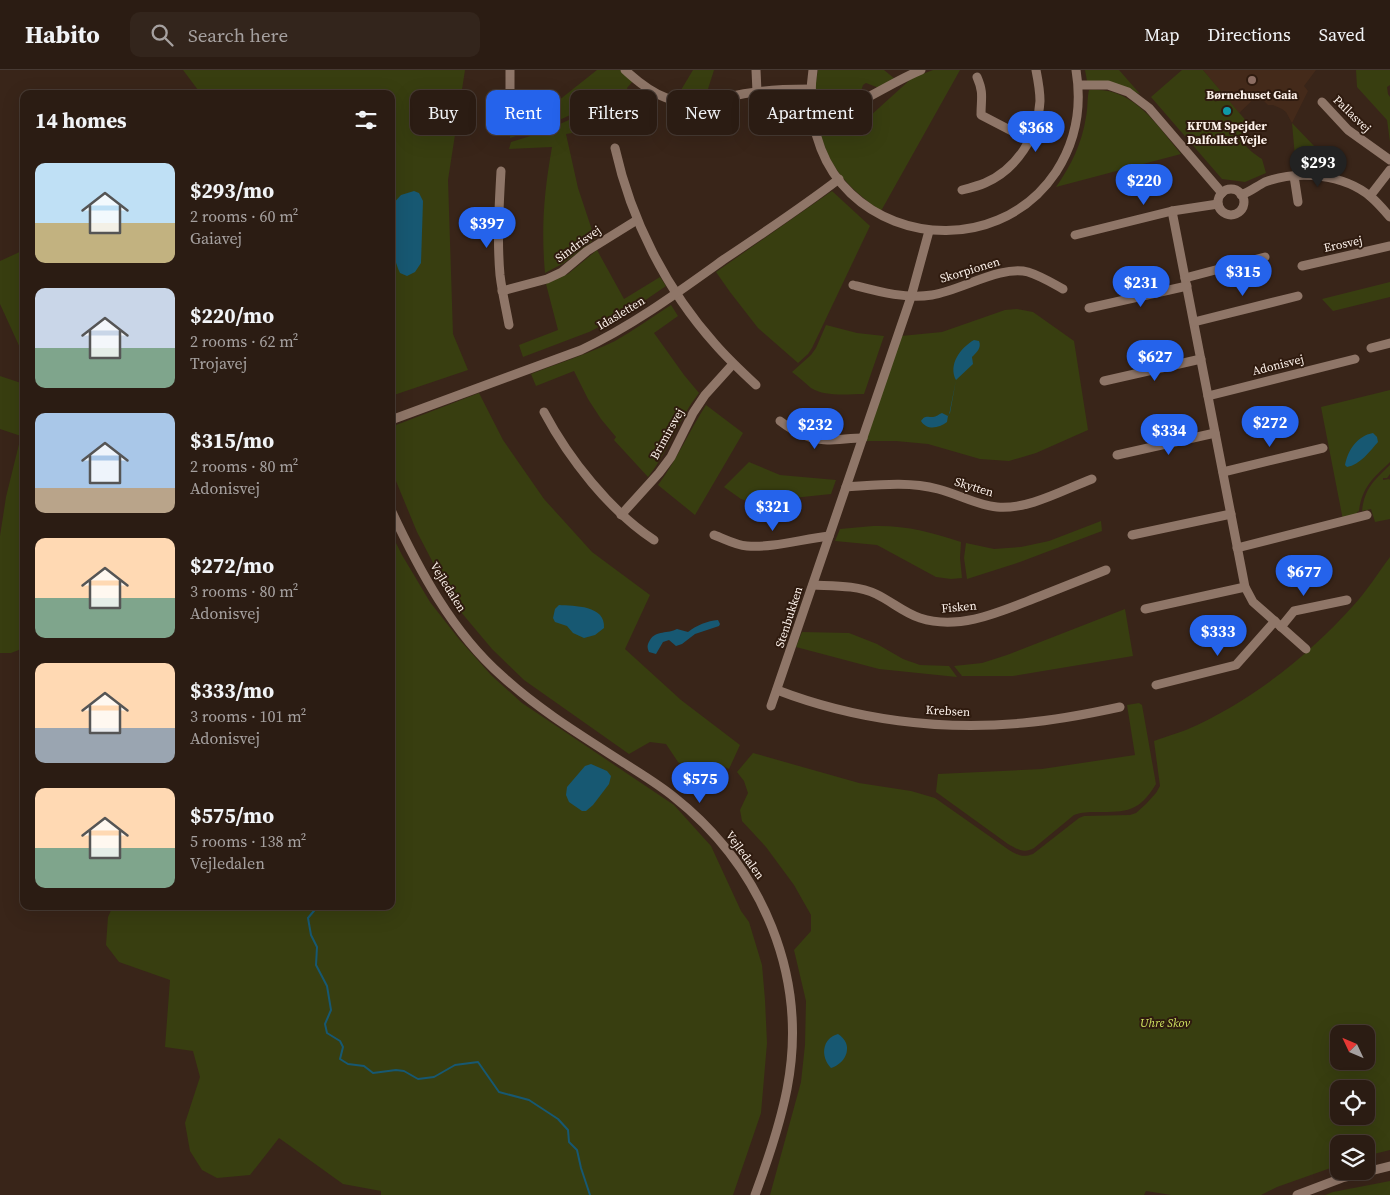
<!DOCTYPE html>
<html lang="en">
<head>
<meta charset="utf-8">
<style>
  body { margin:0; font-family:"Source Serif 4",serif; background:#33251c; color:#f1f3f6; height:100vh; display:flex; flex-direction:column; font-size:19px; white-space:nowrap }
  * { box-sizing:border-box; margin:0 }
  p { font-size:16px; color:#a6a1a0 }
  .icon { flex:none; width:28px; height:28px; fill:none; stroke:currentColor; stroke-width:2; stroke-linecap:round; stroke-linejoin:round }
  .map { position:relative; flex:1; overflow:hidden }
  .details { position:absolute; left:20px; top:20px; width:375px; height:820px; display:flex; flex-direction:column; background:#2b1c13; border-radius:10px; box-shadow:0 5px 20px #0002,0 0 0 1px #473a33 }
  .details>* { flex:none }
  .banner { position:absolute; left:410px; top:20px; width:475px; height:45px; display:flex; gap:10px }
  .needle { width:32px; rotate:314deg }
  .controls { position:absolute; left:1330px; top:955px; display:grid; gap:10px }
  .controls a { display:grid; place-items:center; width:45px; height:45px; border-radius:10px; background:#2b1c13; box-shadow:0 5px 20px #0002,0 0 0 1px #473a33; font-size:25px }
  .price { position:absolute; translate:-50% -42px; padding:0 11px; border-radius:18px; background:#2563eb; color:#fff; font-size:16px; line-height:32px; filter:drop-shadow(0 1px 2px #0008) }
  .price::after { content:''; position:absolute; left:50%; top:30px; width:15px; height:11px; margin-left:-8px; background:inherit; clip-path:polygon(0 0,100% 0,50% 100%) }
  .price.current { background:#222; color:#fff }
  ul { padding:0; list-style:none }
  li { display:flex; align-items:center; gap:15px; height:125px; padding:0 15px }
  li span { display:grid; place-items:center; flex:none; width:140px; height:100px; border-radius:10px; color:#555 }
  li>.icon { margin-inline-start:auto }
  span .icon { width:60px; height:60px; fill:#fffc; stroke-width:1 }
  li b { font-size:21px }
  h2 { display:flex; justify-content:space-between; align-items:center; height:60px; padding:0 15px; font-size:21px }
  .chip { padding:0 18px; border-radius:10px; background:#2b1c13; box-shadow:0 5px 20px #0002,0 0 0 1px #473a33; font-size:18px; line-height:45px }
  .chip.current { background:#2563eb; color:#fff }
  header { display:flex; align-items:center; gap:30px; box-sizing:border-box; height:70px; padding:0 25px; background:#2b1c13; border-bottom:1px solid #473a33 }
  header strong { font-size:24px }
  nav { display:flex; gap:28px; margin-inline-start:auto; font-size:18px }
  .search { width:350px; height:45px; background:#33251c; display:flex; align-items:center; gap:12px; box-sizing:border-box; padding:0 18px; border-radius:10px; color:#a6a1a0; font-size:19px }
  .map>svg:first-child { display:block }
  .built { fill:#442a1a }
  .green { fill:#383e10; fill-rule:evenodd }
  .water { fill:#175872 }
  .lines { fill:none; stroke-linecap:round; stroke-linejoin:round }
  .stream { stroke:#175872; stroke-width:2 }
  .minor { stroke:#8f7668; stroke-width:9 }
  .education-dot { fill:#8d6e63; stroke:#2f1b0f; stroke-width:2 }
  .culture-dot { fill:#0f9aa8; stroke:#2f1b0f; stroke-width:2 }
  .labels { text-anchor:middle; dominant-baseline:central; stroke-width:4; stroke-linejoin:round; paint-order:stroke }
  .poi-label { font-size:12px; font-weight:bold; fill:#fdf2eb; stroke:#2f1b0f }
  .street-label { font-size:12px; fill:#fdf2eb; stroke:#2f1b0f }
  .park-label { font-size:12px; font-style:italic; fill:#d0e360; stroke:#2f1b0f }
</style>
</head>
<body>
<header>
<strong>Habito</strong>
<div class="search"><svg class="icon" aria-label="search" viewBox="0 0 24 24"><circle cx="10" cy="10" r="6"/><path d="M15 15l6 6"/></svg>Search here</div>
<nav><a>Map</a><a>Directions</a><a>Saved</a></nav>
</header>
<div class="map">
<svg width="1390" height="1125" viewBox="0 0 1390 1125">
  <rect width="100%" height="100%" fill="#392519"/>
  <path class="built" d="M1203,0H1316L1304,16L1308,21L1292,53L1286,42L1282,39L1273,35H1268L1258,25L1239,43Z"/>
  <g class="green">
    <path d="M183,0H465L448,110L453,264L468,300L391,326V24H201Z"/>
    <path d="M597,0H620L633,11L627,18L631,28L601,31L544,57L510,68L511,55L529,54Z"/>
    <path d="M693,0H714L708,19L681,20Z"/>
    <path d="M818,0H884L895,9L879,18L866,13L863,15L861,21L864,27L835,41L816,45L815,17Z"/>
    <path d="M933,0H960L881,141C844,115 826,94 817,49L834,46L848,66L912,8Z"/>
    <path d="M1085,0H1119L1140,24L1115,14L1087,11Z"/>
    <path d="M1182,0H1203L1247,52C1236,71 1247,79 1262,89L1266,103L1245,112L1222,109L1151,27Z"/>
    <path d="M1356,0H1390V15L1387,17L1388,24L1390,27V72L1387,50L1357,17Z"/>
    <path d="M1089,20C1133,16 1156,54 1181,84L1056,117C1071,96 1082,73 1086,47C1088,38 1087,28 1089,20Z"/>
    <path d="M603,35L605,36L609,57L566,64L578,118L595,169L564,193L545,203C541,158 544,122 552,77L509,79L511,72L537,64Z"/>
    <path d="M1292,53L1338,101L1315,98H1296Z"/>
    <path d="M832,121L870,156L812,278L808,284L798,293L758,258L730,222L716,202Z"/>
    <path d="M24,180V281L21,280L0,234V191Z"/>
    <path d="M597,180L624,229L660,207L666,216L628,242L589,262L523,287L519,275L558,260L546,214L568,204Z"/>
    <path d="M1390,212V227L1333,241L1322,229Z"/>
    <path d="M671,235L678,246L654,263L684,305L699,323C678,349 669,381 648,407L614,370L616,367L601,349L588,329L574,301L536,316L531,304C559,293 588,284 615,271C634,260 652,247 671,235Z"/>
    <path d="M1017,239L1033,242L1074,271L1088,360L1036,383L1009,391L980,389L928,374L896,371H866L901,266L942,262L1005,240Z"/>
    <path d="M826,255L857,263L884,266L864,324C848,324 825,327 811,318C805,313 799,307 792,302L811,285L816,278Z"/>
    <path d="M0,306L24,314V578L11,583H0V466L6,427L21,366L0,359Z"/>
    <path d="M1390,320V392C1373,408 1362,417 1359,441L1357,442L1358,446L1343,450L1321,337Z"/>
    <path d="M479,323L503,370L544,429L592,482L650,525L625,579L681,630L740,675L729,699C715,692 703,694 689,700L678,692L666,674L650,672L629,684L524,610L492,579L455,535L417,462L391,399V357Z"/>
    <path d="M706,335L743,363L695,445L658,415C677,390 689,361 706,335Z"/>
    <path d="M749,392L780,405L836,410L831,424L755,432L747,431L741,429L724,417Z"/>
    <path d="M1390,395V404L1387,408H1383V410L1389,409L1390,410V449L1375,452L1371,439L1362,441C1365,417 1374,411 1390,395Z"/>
    <path d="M1101,451L1102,461L1020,492L967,509L964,488L966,473L994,479L1021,477L1049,471Z"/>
    <path d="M873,456C904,455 932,462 961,472L960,488L962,508L951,509L936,507L877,475L835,471L840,459Z"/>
    <path d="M391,463L402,485L430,532L459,569L491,605L522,633L674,735L711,776L741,841L749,852L762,895L765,930L767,973L761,1043L733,1125H381V1121L343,1114L279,1068L250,1105L217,1108L202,1100L190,1081L185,1053L200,1007L193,981L165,977L170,910L119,892L106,875L108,847L113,836H391Z"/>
    <path d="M1390,487V1080L1366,1086V1074H1339V1095L1277,1117L1261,1125H1171L1146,1121L1144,1125H770L801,1012L805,975L806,931L794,880L811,861V845L794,815L766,777L742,751L740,740L748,723L744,711L737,702L753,683L859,713L911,721L935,728L1009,780C1018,785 1022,788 1033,784L1079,748L1084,746L1130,745L1136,743L1146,734L1156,723L1160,716L1154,671C1164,667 1176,664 1186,660C1250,632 1306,588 1353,536C1367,521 1378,503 1390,487ZM1339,964H1366V991H1339ZM1339,1019H1366V1046H1339Z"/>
    <path d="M1125,539L1133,586L1013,606H962L954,596L982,593L1007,585Z"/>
    <path d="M802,562L849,563L877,574L903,589L920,595L949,596L957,607L879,599L796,577Z"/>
    <path d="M1139,633L1142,635L1156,714C1139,742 1127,742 1097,742C1088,742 1082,742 1074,745L1034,778C1024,784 1017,779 1008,774L936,722L938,704L1042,699L1135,685L1127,635Z"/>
    <path d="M1390,1111V1125H1325L1333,1122Z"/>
  </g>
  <g class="water">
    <path d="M414,121L419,123L423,131L421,193L415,202L407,206L400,203C391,185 391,156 391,136L401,125Z"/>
    <path d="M974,270L979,271C982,278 976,283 972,287L973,294L956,310L950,343L948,346L947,352C939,358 927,361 921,351C925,345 927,347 933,347C936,347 939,344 942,343L948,346L949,345L956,310C948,295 960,278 974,270Z"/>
    <path d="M1373,363L1377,367L1378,372C1370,381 1360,395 1347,397L1345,395C1348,380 1357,366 1373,363Z"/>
    <path d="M559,535C574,536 606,535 604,558L595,565L584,568L573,563L567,556L555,552L553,548L555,539Z"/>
    <path d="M718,550L720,554L719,556L695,564L682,574L676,576L669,570L663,572L656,584L649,582C647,577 647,575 650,570C656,560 668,564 677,559L688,562C697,555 707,551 718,550Z"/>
    <path d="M591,694L607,701L611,706L609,714L593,735L586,741H582L569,732L566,725L567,717L585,696Z"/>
    <path d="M838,964C854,974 847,993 831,998C820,987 822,968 838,964Z"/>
  </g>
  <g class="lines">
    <path class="stream" d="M318,836L308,848L311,865L317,877L316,895L327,916L331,940L325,954L327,963L340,971L343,977L340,989L348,994L364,996L373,1003L396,1000L404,1001L418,1009L434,1007L455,995L478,992L499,1022L529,1030L558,1049L568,1060L569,1072L577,1080L581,1098L590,1125"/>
    <g class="minor">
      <path d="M510,0V40"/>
      <path d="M625,0C653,26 676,38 715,30C729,27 743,23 757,22C774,19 793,19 811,19"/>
      <path d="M756,0L757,22"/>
      <path d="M813,0C809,27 811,53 821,79C848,149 932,178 998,150C1022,140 1042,123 1056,102C1076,71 1082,36 1076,0"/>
      <path d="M977,7C984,23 981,28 981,45L1029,70"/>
      <path d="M1079,15H1108L1128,22L1149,38L1222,123"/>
      <path d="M1322,32L1348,60L1390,90"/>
      <path d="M836,42C866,31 892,12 921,0"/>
      <path d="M615,78C631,150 666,219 715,274C728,289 742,302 756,315"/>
      <path d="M501,101C499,136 497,171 500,205C502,222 506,238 509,255"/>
      <path d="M1294,106L1298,132"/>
      <circle cx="1231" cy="132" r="13"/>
      <path d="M962,120C970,118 978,116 985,113C1017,99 1038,66 1040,31C1040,21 1038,10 1036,0"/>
      <path d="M1241,125C1250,122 1257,116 1265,112C1298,100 1344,104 1371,127C1378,133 1384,140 1390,147"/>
      <path d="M1370,126L1390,100"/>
      <path d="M1172,141L1245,517L1253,532L1306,579"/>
      <path d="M1075,165L1172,141L1218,134"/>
      <path d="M1302,196L1390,176"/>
      <path d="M1185,208L1265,187"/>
      <path d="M853,215C880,222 905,229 932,225C962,220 1001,195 1028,202C1041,206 1052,213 1063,219"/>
      <path d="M502,221L547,209L562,202L587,181L637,150"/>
      <path d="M1089,238L1187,216"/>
      <path d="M1194,252L1298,226"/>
      <path d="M1371,278L1390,273"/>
      <path d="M1104,311L1201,289"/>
      <path d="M1208,326L1355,289"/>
      <path d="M544,342C569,389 610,441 654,470"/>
      <path d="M391,350L581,280C632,256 677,223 723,190C762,164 801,138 839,109"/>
      <path d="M780,351C793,361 810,370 827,370C839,370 851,368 863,368"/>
      <path d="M1117,385L1215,363"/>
      <path d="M1223,402L1323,378"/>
      <path d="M846,417C877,415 908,411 938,419C958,424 976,435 997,437C1028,440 1063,420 1092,409"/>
      <path d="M391,440C419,500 452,562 502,606C539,640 582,666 624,693C641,704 658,714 674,727C762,797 809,906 787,1019C780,1055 768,1090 755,1125"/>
      <path d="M621,445L659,403L671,387L693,343L705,325L733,294"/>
      <path d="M714,465C725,469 735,475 747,476C774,478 802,469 829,466"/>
      <path d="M1132,465L1231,444"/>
      <path d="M1237,478L1367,445"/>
      <path d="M813,515C834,516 857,515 876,524C891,531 904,543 920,548C960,561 1002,541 1038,527C1061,518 1083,509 1106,500"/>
      <path d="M1145,539L1245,517"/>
      <path d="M1281,557L1294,541L1347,530"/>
      <path d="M1156,615L1236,595L1275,551"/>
      <path d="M777,620C855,650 941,661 1023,653C1056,650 1088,644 1120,637"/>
      <path d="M771,636L911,227L929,161"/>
      <path d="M1297,1125L1342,1108L1390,1096"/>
    </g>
  </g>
  <circle class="education-dot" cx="1252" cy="10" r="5"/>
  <circle class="culture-dot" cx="1227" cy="41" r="5"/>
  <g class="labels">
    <g class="poi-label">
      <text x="1252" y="25">Børnehuset Gaia</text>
      <text x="1227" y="56">KFUM Spejder<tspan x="1227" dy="14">Dalfolket Vejle</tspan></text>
    </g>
    <g class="street-label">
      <text transform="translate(1352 44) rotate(44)">Pallasvej</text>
      <text transform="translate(578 174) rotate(-36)">Sindrisvej</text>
      <text transform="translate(1343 174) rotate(-12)">Erosvej</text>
      <text transform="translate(970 200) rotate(-17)">Skorpionen</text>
      <text transform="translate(621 243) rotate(-31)">Idasletten</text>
      <text transform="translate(1278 295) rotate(-14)">Adonisvej</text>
      <text transform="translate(667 364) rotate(-61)">Brimirsvej</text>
      <text transform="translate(974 417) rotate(17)">Skytten</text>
      <text transform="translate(448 517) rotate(58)">Vejledalen</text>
      <text transform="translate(959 537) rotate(-5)">Fisken</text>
      <text transform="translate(789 547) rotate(-72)">Stenbukken</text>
      <text transform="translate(948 641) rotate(3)">Krebsen</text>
      <text transform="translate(745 785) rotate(54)">Vejledalen</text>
    </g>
    <g class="park-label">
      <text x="1165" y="953">Uhre Skov</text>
    </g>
  </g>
</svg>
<div class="controls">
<a><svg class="needle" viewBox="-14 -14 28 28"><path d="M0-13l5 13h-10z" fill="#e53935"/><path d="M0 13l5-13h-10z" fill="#a6a1a0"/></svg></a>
<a><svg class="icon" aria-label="locate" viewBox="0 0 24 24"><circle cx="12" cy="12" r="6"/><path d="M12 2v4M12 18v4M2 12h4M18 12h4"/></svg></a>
<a><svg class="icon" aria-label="layers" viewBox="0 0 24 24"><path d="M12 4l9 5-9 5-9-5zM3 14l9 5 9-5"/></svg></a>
</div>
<b class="price" style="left:1036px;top:83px">$368</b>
<b class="price current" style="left:1318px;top:118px">$293</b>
<b class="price" style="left:1144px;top:136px">$220</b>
<b class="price" style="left:487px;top:179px">$397</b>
<b class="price" style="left:1243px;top:227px">$315</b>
<b class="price" style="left:1141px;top:238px">$231</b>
<b class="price" style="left:1155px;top:312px">$627</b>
<b class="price" style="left:1270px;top:378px">$272</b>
<b class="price" style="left:815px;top:380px">$232</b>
<b class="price" style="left:1169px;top:386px">$334</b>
<b class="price" style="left:773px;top:462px">$321</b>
<b class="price" style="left:1304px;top:527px">$677</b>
<b class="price" style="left:1218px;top:587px">$333</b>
<b class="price" style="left:700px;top:734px">$575</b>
<div class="banner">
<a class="chip">Buy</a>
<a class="chip current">Rent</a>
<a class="chip">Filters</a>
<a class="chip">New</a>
<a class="chip">Apartment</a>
</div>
<section class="details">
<h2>14 homes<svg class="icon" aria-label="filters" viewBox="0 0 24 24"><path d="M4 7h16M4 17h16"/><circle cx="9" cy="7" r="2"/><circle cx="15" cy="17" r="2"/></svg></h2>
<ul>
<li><span style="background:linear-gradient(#bfe0f5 60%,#c2b280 0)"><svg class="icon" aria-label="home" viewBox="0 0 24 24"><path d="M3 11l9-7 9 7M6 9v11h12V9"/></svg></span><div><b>$293/mo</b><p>2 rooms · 60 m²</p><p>Gaiavej</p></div></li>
<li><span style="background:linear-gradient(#c9d6e8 60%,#7fa58c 0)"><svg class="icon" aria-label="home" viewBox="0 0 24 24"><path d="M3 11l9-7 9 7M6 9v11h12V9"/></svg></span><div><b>$220/mo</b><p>2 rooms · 62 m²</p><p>Trojavej</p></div></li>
<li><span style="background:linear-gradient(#a9c7e8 75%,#b9a48a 0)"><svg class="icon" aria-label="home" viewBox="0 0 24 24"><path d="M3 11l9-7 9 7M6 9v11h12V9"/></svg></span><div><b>$315/mo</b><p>2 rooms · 80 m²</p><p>Adonisvej</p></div></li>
<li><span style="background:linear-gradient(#ffd9b3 60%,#7fa58c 0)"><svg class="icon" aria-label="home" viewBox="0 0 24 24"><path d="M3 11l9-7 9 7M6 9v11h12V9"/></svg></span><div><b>$272/mo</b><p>3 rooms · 80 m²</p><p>Adonisvej</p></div></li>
<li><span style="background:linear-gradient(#ffd9b3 65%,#9aa5b1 0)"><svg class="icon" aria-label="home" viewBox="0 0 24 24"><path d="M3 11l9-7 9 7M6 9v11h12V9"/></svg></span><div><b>$333/mo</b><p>3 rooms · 101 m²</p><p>Adonisvej</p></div></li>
<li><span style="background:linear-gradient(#ffd9b3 60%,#7fa58c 0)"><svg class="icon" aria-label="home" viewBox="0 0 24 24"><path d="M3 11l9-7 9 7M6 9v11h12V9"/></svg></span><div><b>$575/mo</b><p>5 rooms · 138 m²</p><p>Vejledalen</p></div></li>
</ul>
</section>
</div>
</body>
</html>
